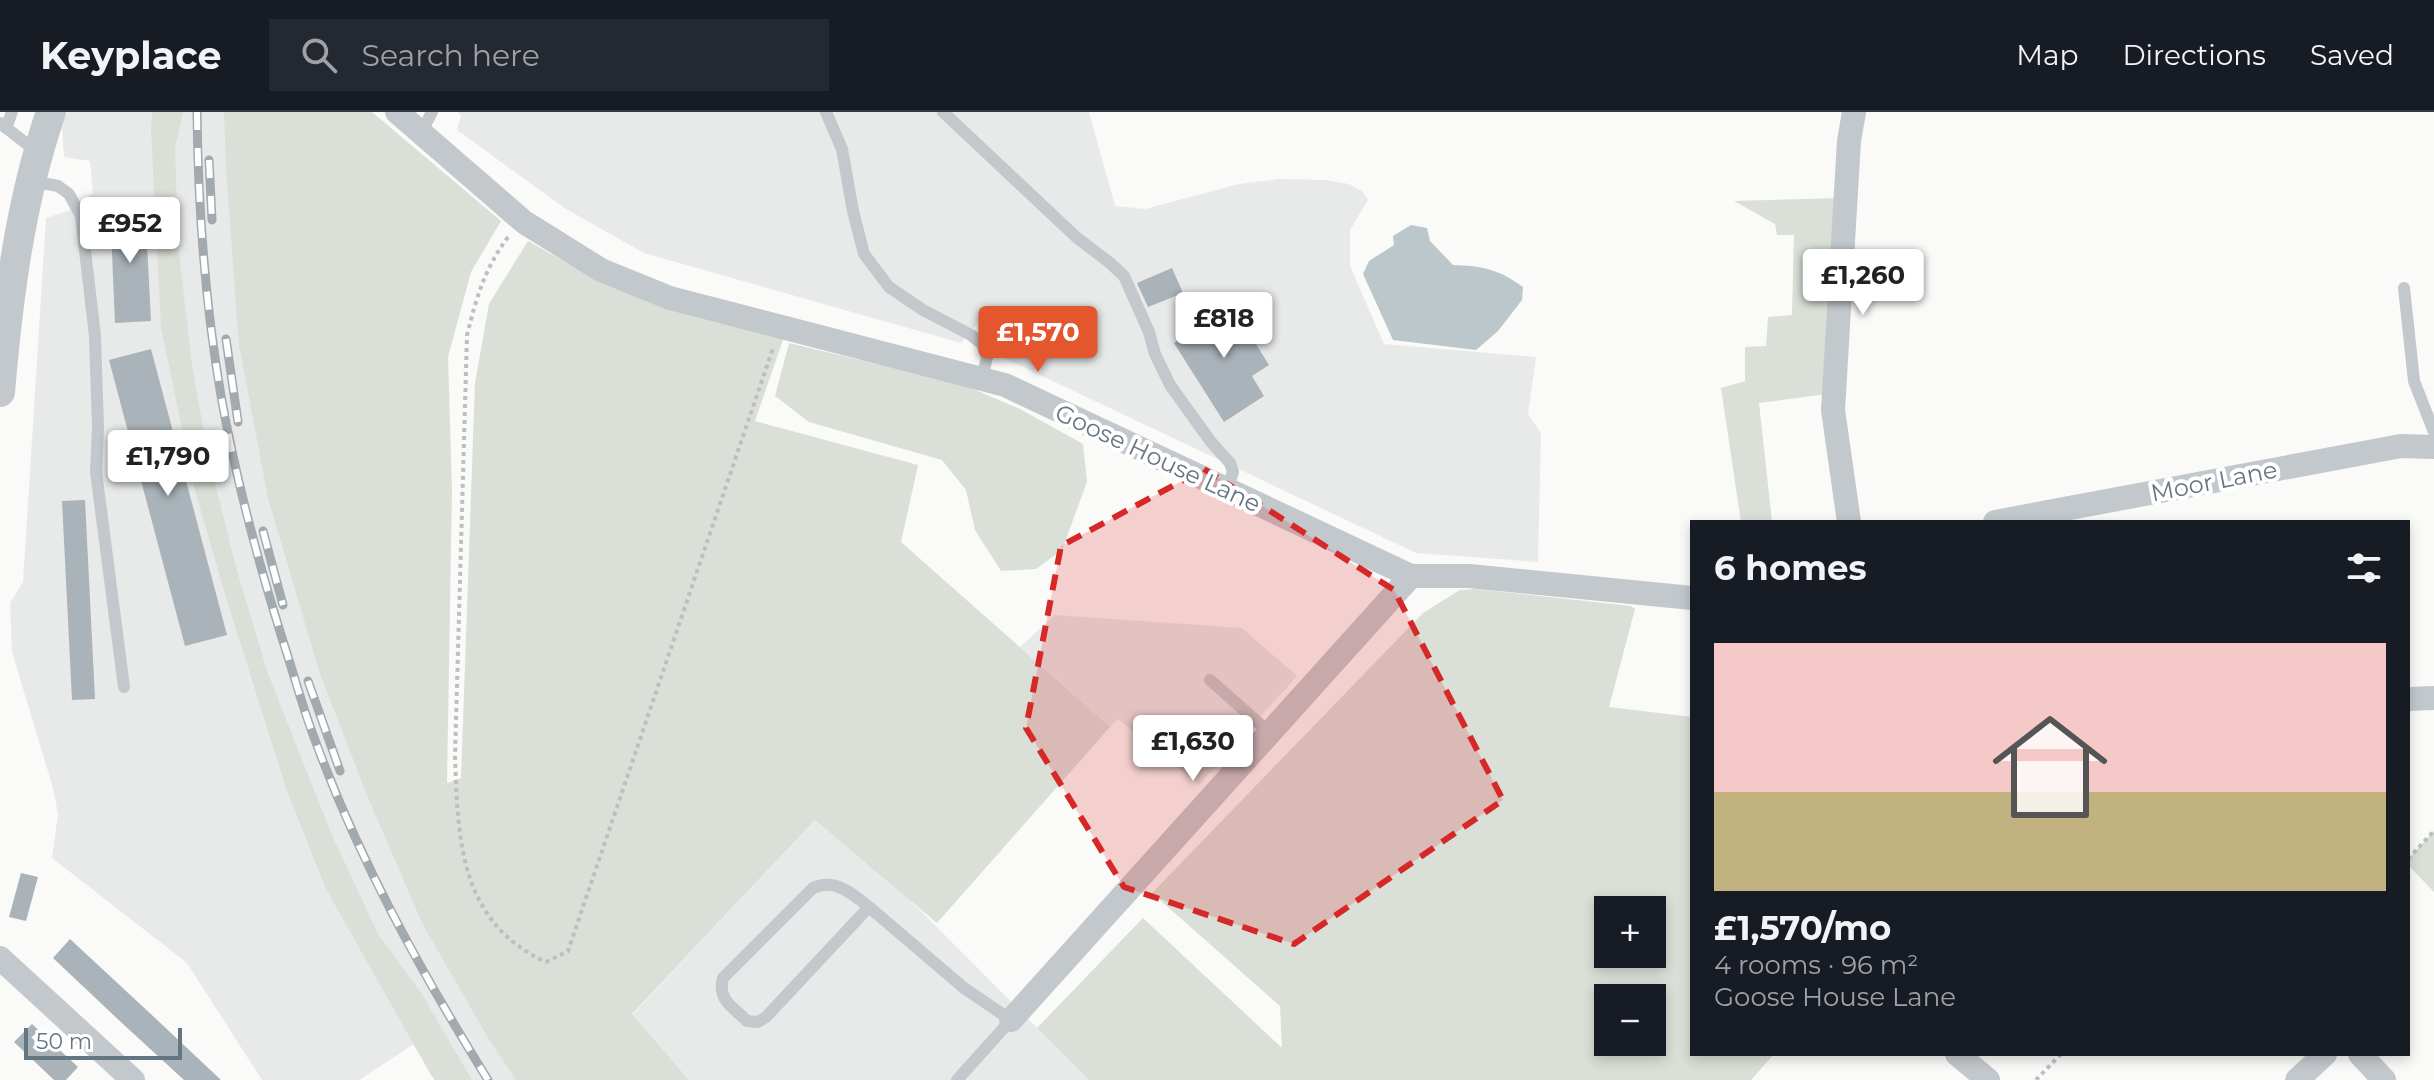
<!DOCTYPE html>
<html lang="en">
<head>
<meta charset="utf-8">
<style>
  body { margin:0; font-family:Montserrat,sans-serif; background:#242831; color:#f1f3f6; height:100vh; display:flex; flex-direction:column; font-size:30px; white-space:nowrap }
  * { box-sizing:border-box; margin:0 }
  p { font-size:26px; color:#9ea1a6 }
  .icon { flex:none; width:44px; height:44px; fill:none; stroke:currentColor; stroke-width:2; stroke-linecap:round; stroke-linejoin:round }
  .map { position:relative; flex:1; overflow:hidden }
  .side { position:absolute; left:1690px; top:408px; width:720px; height:536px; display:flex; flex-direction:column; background:#171b24; border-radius:0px; box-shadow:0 4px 12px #0003 }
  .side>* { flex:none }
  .buttons { position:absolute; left:1594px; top:784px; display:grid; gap:16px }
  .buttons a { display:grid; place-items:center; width:72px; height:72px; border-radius:0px; background:#171b24; box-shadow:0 4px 12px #0003; font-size:40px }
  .scale { position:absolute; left:24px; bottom:20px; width:158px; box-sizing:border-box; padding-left:8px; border:4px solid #657683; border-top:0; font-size:22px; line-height:28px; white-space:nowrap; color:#657683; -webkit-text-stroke:6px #fff; paint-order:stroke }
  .price { position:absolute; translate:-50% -68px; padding:0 18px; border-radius:8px; background:#fff; color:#222; font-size:26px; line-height:52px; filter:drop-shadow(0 2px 4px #0008) }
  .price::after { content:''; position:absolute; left:50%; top:48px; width:24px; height:18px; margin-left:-12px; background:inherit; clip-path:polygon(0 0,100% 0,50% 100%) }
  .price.active { background:#e4572e; color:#fff }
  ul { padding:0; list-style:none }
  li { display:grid; align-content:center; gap:16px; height:424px; padding:0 24px }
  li+li { border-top:2px solid #363941 }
  li span { display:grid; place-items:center; height:248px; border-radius:0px; color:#555 }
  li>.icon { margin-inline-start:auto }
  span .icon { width:144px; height:144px; fill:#fffc; stroke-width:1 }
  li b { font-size:34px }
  h2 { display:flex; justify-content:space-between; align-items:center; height:96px; padding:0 24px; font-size:34px }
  header { display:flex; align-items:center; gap:48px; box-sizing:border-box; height:112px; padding:0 40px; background:#171b24; border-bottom:2px solid #363941 }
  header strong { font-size:38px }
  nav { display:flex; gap:44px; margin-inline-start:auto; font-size:28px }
  .search { width:560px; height:72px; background:#242831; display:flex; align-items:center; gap:20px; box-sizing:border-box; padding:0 28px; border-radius:0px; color:#9ea1a6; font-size:30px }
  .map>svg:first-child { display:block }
  .built { fill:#e8e9e9 }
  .green { fill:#dadfd7; fill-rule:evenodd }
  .water { fill:#bbc7cb }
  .building { fill:#aab3b9 }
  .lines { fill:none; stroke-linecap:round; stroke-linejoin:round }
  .path { stroke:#bbbfc2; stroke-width:4; stroke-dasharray:4 4; stroke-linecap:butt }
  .service { stroke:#c3c8cc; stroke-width:12 }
  .minor { stroke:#c3c8cc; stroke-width:24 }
  .tertiary { stroke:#c3c8cc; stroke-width:30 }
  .rail-casing { stroke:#a2aab0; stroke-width:9 }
  .rail { stroke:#fff; stroke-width:6; stroke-dasharray:18; stroke-linecap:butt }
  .marked { fill:#d62828; fill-opacity:0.2; stroke:#d62828; stroke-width:6; stroke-dasharray:16 10; stroke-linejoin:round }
  .labels { text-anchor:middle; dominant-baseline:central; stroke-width:8; stroke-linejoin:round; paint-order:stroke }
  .street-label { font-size:24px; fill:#657683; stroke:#fff }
</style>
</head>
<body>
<header>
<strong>Keyplace</strong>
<div class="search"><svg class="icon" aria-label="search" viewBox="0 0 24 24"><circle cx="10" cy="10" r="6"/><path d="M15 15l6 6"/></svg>Search here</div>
<nav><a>Map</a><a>Directions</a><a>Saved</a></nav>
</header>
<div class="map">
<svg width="2434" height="968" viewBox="0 0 2434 968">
  <rect width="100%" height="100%" fill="#fafaf8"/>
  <g class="built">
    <path d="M67,0H242L259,261L557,968H435L414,932L359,968H262L187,851L52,746L58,702L53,676L12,540L10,491L23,470L46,106L68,99L93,81L90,49L64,45L62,16Z"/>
    <path d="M457,0H1089L1115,94L1145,97L1239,72L1279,67L1325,68L1349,72L1362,79L1368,88L1350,118V154L1384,232L1536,245L1528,302L1541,321L1538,450L1416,441L1004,246L985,202L961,231L644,141L566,97L457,18L461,3Z"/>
    <path d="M1055,503L1242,516L1297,564L1199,673L1118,607L1110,615L1020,535Z"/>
    <path d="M815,708L902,780L1089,968H689L632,903Z"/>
  </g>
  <g class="green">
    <path d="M152,0H183L175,36L178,132L192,254L209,347L235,452L267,559L331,721L378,822L421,881L472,968H435L431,963L326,777L286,676L228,492L194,375L161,215L151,17Z"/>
    <path d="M224,0H372L501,109L471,160L448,245L452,377L447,671L461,666L475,271L489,192L528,129L587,162L784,225L755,309L918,353L901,430L1110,615L937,811L815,708L632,902L689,968H516L490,929L423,813L369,688L320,562L268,386L239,233L226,56Z"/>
    <path d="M1839,86L1826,282L1759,291L1772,410H1741L1721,276L1745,269V235L1766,234L1768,205L1792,203L1794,123H1777L1775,112L1734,89Z"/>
    <path d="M789,231L964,273L1020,297L1083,332L1087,370L1062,438L1036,457L1001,459L975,418L966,378L942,348L809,310L775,284Z"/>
    <path d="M1476,477L1631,494L1635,497L1609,595L1692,605V942H1774L1751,968H1089L1037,916L1143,806L1282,936L1280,894L1152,781L1423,501L1460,478ZM1608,798H1652V842H1608ZM1608,886H1652V930H1608Z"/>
    <path d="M2434,719V780L2408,753V747Z"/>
  </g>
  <path class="water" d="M1411,113L1427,116L1430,129L1453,153C1483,154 1498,157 1523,175L1522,188L1498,219L1476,238L1393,228L1363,162L1369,149L1394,133L1393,124Z"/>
  <g class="building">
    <path d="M145,94L151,209L115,211L110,95Z"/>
    <path d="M1172,156L1183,181L1148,195L1137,171Z"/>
    <path d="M1228,187L1269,253L1252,264L1264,284L1224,310L1174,231L1199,215L1195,208Z"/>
    <path d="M151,237L227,523L185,534L109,248Z"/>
    <path d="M85,388L95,587L72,588L62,389Z"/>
    <path d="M21,761L38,765L26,809L9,805Z"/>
    <path d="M70,827L154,905L221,968H184L123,912L53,846Z"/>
    <path d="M32,912L78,955L66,968H54L14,930Z"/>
  </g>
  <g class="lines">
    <g class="path">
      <path d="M508,125C484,158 477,184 467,223L455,644C458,727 459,810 546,850L568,839L773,236"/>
      <path d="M2408,747L2434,719"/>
      <path d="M2036,968L2061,942"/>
    </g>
    <g class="service">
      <path d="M826,0L842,37L853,99L864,142L889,175L923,198L971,223L982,232L987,245L982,268"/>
      <path d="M943,0L1076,125L1110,151L1124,164L1149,220L1155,242L1170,273L1211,330L1230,351L1233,360L1227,378"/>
      <path d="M0,11L37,40"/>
      <path d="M6,16L12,0"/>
      <path d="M421,21L432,0"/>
      <path d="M31,69L58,74L69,82L81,104L95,224L98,315L96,360L124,575"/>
      <path d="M2404,176L2414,269L2434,320"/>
      <path d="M1210,568L1270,621"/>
      <path d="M869,795L766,905L758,910L747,909C733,895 717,888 723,866L813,776C834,766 852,781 869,795L964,876L1011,908L957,968"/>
    </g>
    <g class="minor">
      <path d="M397,0L524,110L601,158L670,186L1005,273L1411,464H1469L1692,486"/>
      <path d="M1849,410L1833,298L1849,29L1854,0"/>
      <path d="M1995,410L2401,334L2434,335"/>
      <path d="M2408,587L2434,586"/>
      <path d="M0,846L133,968"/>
      <path d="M1011,908L1411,464"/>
      <path d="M1957,942L1988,968"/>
      <path d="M2360,942L2384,968"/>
      <path d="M2297,968L2325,942"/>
    </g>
    <path class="tertiary" d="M0,280C8,186 20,90 51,0"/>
    <defs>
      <g id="rail">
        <path d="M197,0C198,95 205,190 221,284C237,373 261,461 289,548C297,574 305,602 315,628C359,748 421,860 488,968"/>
        <path d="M209,48L212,108"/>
        <path d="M226,227L238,310"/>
        <path d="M263,419L283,493"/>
        <path d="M308,569L340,659"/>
      </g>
    </defs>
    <use href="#rail" class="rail-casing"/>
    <use href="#rail" class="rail"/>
  </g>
  <path class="marked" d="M1204,357L1394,478L1503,688L1294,832L1124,775L1026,616L1061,434Z"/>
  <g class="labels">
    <g class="street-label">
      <text transform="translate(1158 346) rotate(25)">Goose House Lane</text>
      <text transform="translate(2214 369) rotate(-11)">Moor Lane</text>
    </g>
  </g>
</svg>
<div class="buttons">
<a>+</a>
<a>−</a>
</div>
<div class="scale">50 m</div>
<b class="price" style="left:130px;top:153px">£952</b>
<b class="price" style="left:1863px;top:205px">£1,260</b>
<b class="price" style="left:1224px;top:248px">£818</b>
<b class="price active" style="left:1038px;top:262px">£1,570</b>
<b class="price" style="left:168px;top:386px">£1,790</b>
<b class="price" style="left:1193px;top:671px">£1,630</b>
<section class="side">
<h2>6 homes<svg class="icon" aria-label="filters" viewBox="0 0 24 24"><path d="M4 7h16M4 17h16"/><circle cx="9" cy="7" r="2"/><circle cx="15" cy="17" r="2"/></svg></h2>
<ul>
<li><span style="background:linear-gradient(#f6c9c9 60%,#c2b280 0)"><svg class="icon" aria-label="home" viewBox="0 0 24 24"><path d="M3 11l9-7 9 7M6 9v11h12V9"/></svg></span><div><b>£1,570/mo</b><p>4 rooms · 96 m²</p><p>Goose House Lane</p></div></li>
</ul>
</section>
</div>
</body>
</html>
